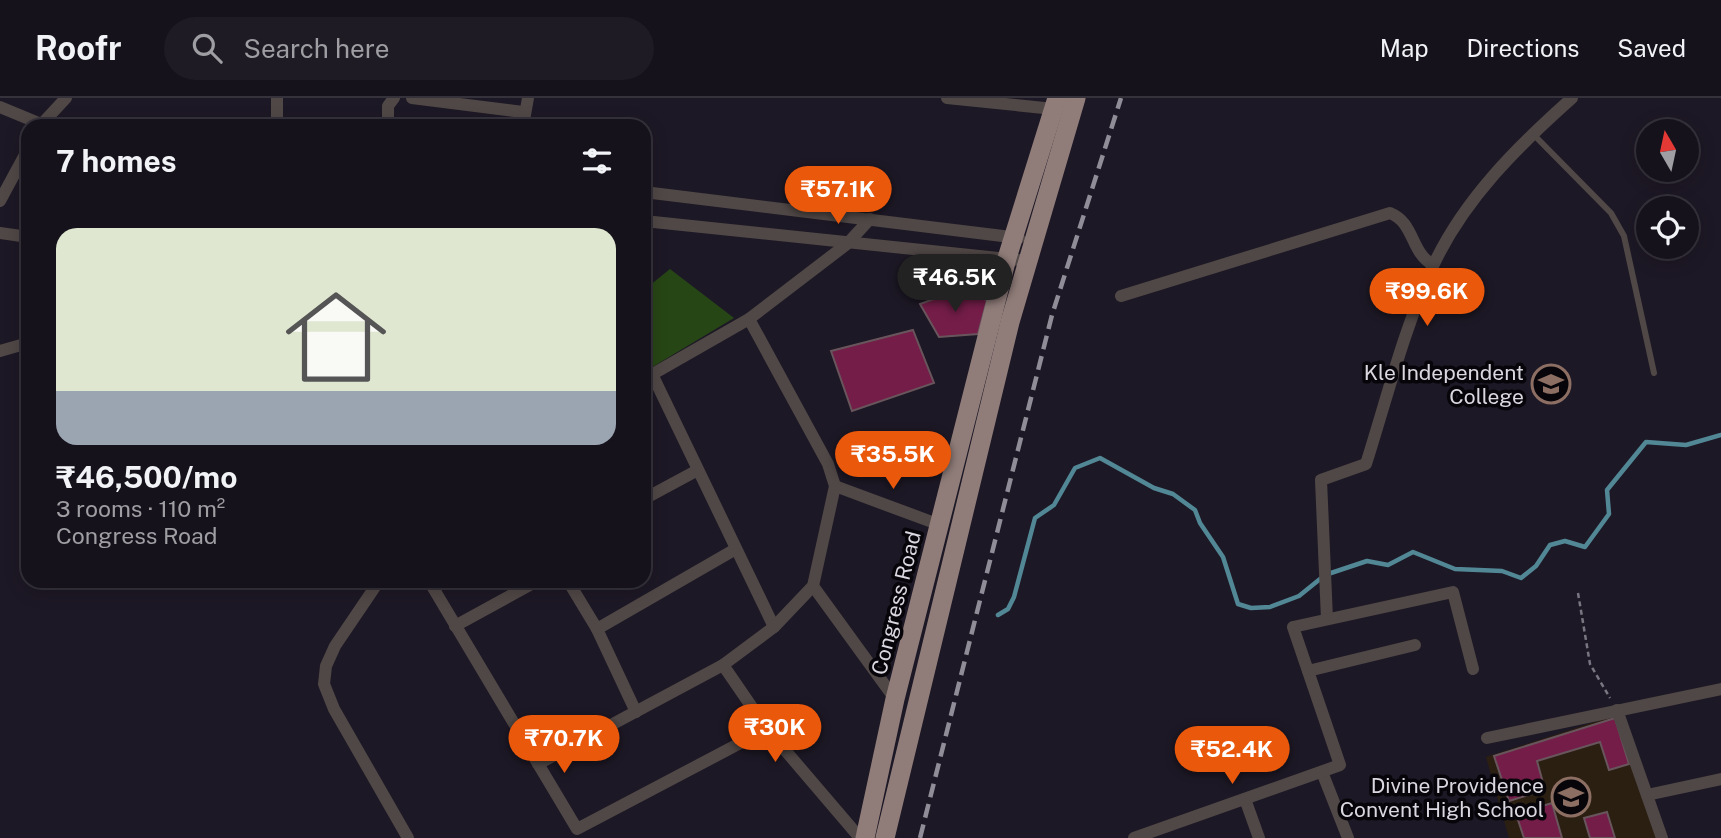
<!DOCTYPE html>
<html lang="en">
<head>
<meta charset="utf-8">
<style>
  body { margin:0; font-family:"Public Sans",sans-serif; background:#1f1b25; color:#f1f3f6; height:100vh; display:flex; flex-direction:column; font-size:26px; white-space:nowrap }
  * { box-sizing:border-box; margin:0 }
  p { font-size:23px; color:#9e9ea3 }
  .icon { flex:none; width:38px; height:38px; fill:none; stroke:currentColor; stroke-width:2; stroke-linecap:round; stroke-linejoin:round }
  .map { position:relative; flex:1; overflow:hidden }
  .side { position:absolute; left:21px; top:21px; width:630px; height:469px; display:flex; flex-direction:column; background:#16121c; border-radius:21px; box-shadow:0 4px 18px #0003,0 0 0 2px #35323b }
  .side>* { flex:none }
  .needle { width:46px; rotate:351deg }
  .fabs { position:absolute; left:1636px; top:21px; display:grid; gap:14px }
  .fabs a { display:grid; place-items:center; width:63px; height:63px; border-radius:50%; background:#16121c; box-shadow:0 4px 18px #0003,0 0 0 2px #35323b; font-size:35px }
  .price { position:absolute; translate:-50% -60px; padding:0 16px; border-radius:24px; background:#ea580c; color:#fff; font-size:23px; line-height:46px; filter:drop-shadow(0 2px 4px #0008) }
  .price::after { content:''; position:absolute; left:50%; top:42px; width:21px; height:16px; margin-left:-10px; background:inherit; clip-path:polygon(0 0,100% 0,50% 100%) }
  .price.current { background:#222; color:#fff }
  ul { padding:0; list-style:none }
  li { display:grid; align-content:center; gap:14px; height:371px; padding:0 35px }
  li span { display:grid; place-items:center; height:217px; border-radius:21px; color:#555 }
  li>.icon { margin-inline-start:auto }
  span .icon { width:126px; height:126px; fill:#fffc; stroke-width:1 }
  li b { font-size:30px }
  h2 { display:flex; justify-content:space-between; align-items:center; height:84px; padding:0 35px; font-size:30px }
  header { display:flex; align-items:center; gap:42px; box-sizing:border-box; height:98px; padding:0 35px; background:#16121c; border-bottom:2px solid #35323b }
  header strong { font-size:33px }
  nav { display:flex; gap:38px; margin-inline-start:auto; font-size:24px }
  .search { width:490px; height:63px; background:#1f1b25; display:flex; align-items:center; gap:18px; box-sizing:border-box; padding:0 24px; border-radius:38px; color:#9e9ea3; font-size:26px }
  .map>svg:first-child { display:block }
  .education { fill:#2b1f12 }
  .green { fill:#274615 }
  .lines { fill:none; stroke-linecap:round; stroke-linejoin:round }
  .stream { stroke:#528896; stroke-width:4.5 }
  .building { fill:#731d48; stroke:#68555c; stroke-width:2 }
  .path { stroke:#7a7681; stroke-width:2.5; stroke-dasharray:5 3.5; stroke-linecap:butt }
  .service { stroke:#504846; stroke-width:6 }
  .minor { stroke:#504846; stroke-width:12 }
  .trunk { stroke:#907d7a; stroke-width:19 }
  .rail { stroke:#918d98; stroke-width:4.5; stroke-dasharray:14 7; stroke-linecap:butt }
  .labels { text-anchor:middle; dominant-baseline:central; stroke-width:7; stroke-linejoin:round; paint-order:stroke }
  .poi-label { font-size:21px; fill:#dad7e0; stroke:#07050a; text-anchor:end }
  .street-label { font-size:21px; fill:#dad7e0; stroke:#07050a }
</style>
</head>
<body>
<header>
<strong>Roofr</strong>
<div class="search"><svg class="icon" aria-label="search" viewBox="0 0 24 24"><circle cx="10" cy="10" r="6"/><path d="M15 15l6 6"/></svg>Search here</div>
<nav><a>Map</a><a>Directions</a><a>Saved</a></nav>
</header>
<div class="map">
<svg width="1721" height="740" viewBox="0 0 1721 740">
  <rect width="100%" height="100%" fill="#1d1825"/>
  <path class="education" d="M1616,617L1658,740H1509L1486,659Z"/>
  <path class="green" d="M670,171L734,220L644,274V192Z"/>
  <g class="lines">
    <path class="stream" d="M998,517L1008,511L1014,499L1035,420L1054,407L1075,370L1100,360L1154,390L1173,396L1195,412L1200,425L1223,459L1238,506L1251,510L1270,509L1299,498L1325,477L1367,463L1388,467L1413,454L1455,471L1502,473L1521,480L1536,468L1550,447L1565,443L1585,449L1609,416L1607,392L1646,344L1686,347L1721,337"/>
  </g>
  <g class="building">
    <path d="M955,193L987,202L978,236L939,239L920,206Z"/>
    <path d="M913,232L934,285L852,313L831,253Z"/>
    <path d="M1615,620L1629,666L1609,672L1600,644L1537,663L1545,692L1509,703L1494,658Z"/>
    <path d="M1552,705L1562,740H1524L1516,716Z"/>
    <path d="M1607,714L1615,740H1590L1584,720Z"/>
  </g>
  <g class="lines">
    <path class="path" d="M1578,495L1590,566L1610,600"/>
    <path class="service" d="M1533,36L1611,115L1624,138L1654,275"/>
    <g class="minor">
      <path d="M277,0V28"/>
      <path d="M412,0L523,14"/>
      <path d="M947,0L1054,11"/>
      <path d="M0,9L41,26L58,28"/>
      <path d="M40,28L66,0"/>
      <path d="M64,28L80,25L98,28"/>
      <path d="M388,28V8L394,0"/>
      <path d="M523,28L528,0"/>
      <path d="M644,94L1019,140"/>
      <path d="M0,103L28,51"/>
      <path d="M644,123L1028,163"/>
      <path d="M0,135L28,139"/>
      <path d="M1121,198L1390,115C1415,125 1410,154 1433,167"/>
      <path d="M0,253L28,245"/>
      <path d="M652,276L774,529"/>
      <path d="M644,281L749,221"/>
      <path d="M835,388L940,427"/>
      <path d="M644,401L696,373"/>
      <path d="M379,483L335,548L326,568L324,586L334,611L408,740"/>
      <path d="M429,483L577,731L767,631"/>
      <path d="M568,483L597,531L636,614"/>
      <path d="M813,488L895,601"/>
      <path d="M1327,521L1321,382L1366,366C1387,300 1404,230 1433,168C1464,101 1518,48 1572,0"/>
      <path d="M455,528L537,483"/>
      <path d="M597,531L734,452"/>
      <path d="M723,567L767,631L860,740"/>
      <path d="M1308,573L1415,547"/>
      <path d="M1617,612L1662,740"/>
      <path d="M1487,640L1721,591"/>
      <path d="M538,666L723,567L774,529L813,488L835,388L828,366L749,221L847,146L870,121"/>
      <path d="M1322,674L1348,740"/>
      <path d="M1647,697L1721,681"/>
      <path d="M1245,701L1259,740"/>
      <path d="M1134,740L1340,667L1293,529L1453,494L1473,571"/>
    </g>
    <g class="trunk">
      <path d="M865,740L895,601L1007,160L1057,0"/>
      <path d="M885,740L1010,224L1076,0"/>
    </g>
    <path class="rail" d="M920,740L1052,217L1121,0"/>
  </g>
  <defs>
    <symbol id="university-ring" viewBox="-11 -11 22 22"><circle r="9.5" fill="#07050a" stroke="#8d6e63" stroke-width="1.5"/><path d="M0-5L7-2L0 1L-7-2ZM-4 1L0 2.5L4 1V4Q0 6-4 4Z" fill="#8d6e63"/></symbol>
    <symbol id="school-ring" viewBox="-11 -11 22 22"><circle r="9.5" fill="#07050a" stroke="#8d6e63" stroke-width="1.5"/><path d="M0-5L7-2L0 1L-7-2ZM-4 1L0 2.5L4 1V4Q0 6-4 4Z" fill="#8d6e63"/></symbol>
  </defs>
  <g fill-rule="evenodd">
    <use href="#university-ring" x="1529" y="264" width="44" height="44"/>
    <use href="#school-ring" x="1549" y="677" width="44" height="44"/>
  </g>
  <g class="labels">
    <g class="poi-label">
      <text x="1524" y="274">Kle Independent<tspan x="1524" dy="24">College</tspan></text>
      <text x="1544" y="687">Divine Providence<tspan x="1544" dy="24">Convent High School</tspan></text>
    </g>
    <g class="street-label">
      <text transform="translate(896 505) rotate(-76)">Congress Road</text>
    </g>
  </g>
</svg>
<div class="fabs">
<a><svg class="needle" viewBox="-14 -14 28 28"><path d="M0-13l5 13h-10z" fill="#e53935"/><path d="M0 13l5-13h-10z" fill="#9e9ea3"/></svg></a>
<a><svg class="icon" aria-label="locate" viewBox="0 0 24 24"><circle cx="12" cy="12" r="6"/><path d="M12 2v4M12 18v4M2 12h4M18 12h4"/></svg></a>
</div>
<b class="price" style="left:838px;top:128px">₹57.1K</b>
<b class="price current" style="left:955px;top:216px">₹46.5K</b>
<b class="price" style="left:1427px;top:230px">₹99.6K</b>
<b class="price" style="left:893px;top:393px">₹35.5K</b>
<b class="price" style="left:775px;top:666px">₹30K</b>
<b class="price" style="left:564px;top:677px">₹70.7K</b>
<b class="price" style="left:1232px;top:688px">₹52.4K</b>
<section class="side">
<h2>7 homes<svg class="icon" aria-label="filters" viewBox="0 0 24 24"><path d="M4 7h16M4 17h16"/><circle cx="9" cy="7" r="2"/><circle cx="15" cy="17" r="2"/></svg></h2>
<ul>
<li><span style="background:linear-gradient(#dfe7d0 75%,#9aa5b1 0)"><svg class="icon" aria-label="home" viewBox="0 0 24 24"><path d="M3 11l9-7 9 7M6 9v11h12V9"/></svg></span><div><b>₹46,500/mo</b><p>3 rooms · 110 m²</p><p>Congress Road</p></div></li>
</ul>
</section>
</div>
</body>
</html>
